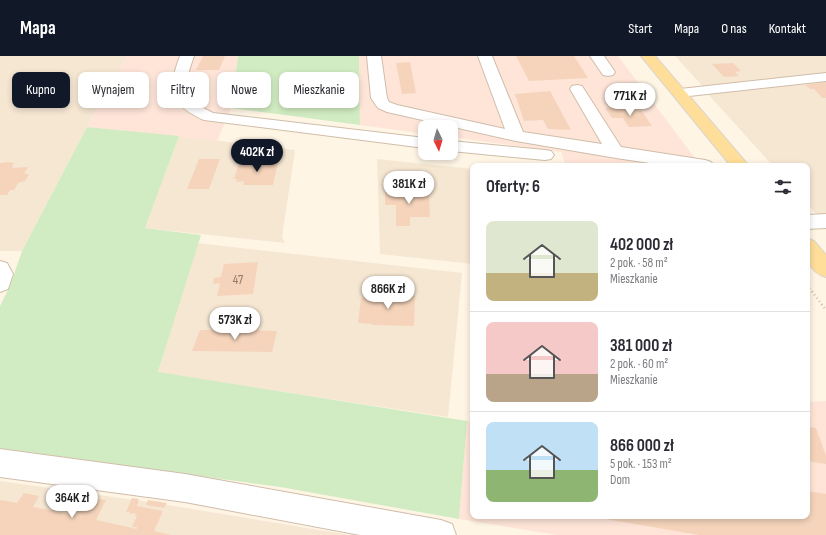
<!DOCTYPE html>
<html lang="pl">
<head>
<meta charset="utf-8">
<style>
  body { margin:0; font-family:"Sofia Sans Condensed",sans-serif; background:#f2f2f3; color:#2b2b33; height:100vh; display:flex; flex-direction:column; font-size:15px; white-space:nowrap }
  * { box-sizing:border-box; margin:0 }
  p { font-size:13px; color:#7c7c81 }
  .icon { flex:none; width:22px; height:22px; fill:none; stroke:currentColor; stroke-width:2; stroke-linecap:round; stroke-linejoin:round }
  .map { position:relative; flex:1; overflow:hidden }
  .sheet { position:absolute; left:470px; top:107px; width:340px; height:356px; display:flex; flex-direction:column; background:#fff; border-radius:8px; box-shadow:0 2px 6px #0003 }
  .sheet>* { flex:none }
  .hud { position:absolute; left:12px; top:16px; width:380px; height:36px; display:flex; gap:8px }
  .needle { width:26px; rotate:175deg }
  .buttons { position:absolute; left:418px; top:64px; display:grid; gap:8px }
  .buttons a { display:grid; place-items:center; width:40px; height:40px; border-radius:8px; background:#fff; box-shadow:0 2px 6px #0003; font-size:20px }
  .price { position:absolute; translate:-50% -34px; padding:0 9px; border-radius:14px; background:#fff; color:#222; font-size:13px; line-height:26px; filter:drop-shadow(0 1px 2px #0008) }
  .price::after { content:''; position:absolute; left:50%; top:24px; width:12px; height:9px; margin-left:-6px; background:inherit; clip-path:polygon(0 0,100% 0,50% 100%) }
  .price.active { background:#111827; color:#fff }
  ul { padding:0; list-style:none }
  li { display:flex; align-items:center; gap:12px; height:100px; padding:0 16px }
  li+li { border-top:1px solid #e1e1e2 }
  li span { display:grid; place-items:center; flex:none; width:112px; height:80px; border-radius:8px; color:#555 }
  li>.icon { margin-inline-start:auto }
  span .icon { width:48px; height:48px; fill:#fffc; stroke-width:1 }
  li b { font-size:17px }
  h2 { display:flex; justify-content:space-between; align-items:center; height:48px; padding:0 16px; font-size:17px }
  .chip { padding:0 14px; border-radius:8px; background:#fff; box-shadow:0 2px 6px #0003; font-size:14px; line-height:36px }
  .chip.active { background:#111827; color:#fff }
  header { display:flex; align-items:center; gap:24px; box-sizing:border-box; height:56px; padding:0 20px; background:#111827; color:#fff }
  header strong { font-size:19px }
  nav { display:flex; gap:22px; margin-inline-start:auto; font-size:14px }
  .map>svg:first-child { display:block }
  .residential { fill:#f6e7d3 }
  .commercial { fill:#fee5d8 }
  .green { fill:#d1ecc2 }
  .building { fill:#f5d4bb }
  .lines { fill:none; stroke-linecap:round; stroke-linejoin:round }
  .minor-casing { stroke:#d0bdaa; stroke-width:2 }
  .major-casing { stroke:#dcd5cf; stroke-width:2 }
  .path { stroke:#dab89e; stroke-width:2.5; stroke-dasharray:1 3; stroke-linecap:butt }
  .minor { fill:#fff; fill-rule:evenodd }
  .major { fill:#ffde9a; fill-rule:evenodd }
  .labels { text-anchor:middle; dominant-baseline:central; stroke-width:4; stroke-linejoin:round; paint-order:stroke }
  .number-label { font-size:13px; fill:#977a65 }
</style>
</head>
<body>
<header>
<strong>Mapa</strong>
<nav><a>Start</a><a>Mapa</a><a>O nas</a><a>Kontakt</a></nav>
</header>
<div class="map">
<svg width="826" height="479" viewBox="0 0 826 479">
  <rect width="100%" height="100%" fill="#fef5e5"/>
  <g class="residential">
    <path d="M0,0H127L87,71L22,195H0Z"/>
    <path d="M675,0H826V19L704,32Z"/>
    <path d="M826,21V159L818,160L807,148V110H773L707,37Z"/>
    <path d="M179,80L295,94L282,181L285,187L145,172Z"/>
    <path d="M377,103L473,113V208L380,198Z"/>
    <path d="M197,187L462,217L448,361L158,317Z"/>
    <path d="M0,425L156,447L349,479H0Z"/>
  </g>
  <g class="commercial">
    <path d="M127,0H238L231,52L217,85L87,71Z"/>
    <path d="M359,0H618L701,110H566L561,96L451,81V71H425V78L360,69Z"/>
    <path d="M826,345V479H557L459,463L467,365L473,366V460H807V346Z"/>
  </g>
  <g class="green">
    <path d="M238,0H359L360,69L231,52Z"/>
    <path d="M87,71L179,80L145,172L201,179L158,316L467,365L459,463L280,431L0,392V250L10,230L22,195Z"/>
  </g>
  <g class="building">
    <path d="M203,0H225L219,14H196Z"/>
    <path d="M516,0H574L588,22L529,25Z"/>
    <path d="M410,6L416,37L402,38L396,7Z"/>
    <path d="M733,7L741,15L735,16L739,20L724,21L712,8Z"/>
    <path d="M826,26V42H822L814,33H811L805,29Z"/>
    <path d="M550,35L571,74L548,73L543,64L524,65L515,38Z"/>
    <path d="M627,51L630,55L641,54L652,70L629,71L623,62H612L605,52Z"/>
    <path d="M199,103H220L209,133H187Z"/>
    <path d="M10,106L14,107L12,112L28,111L24,117L29,119L25,125L18,127L14,134H10L7,139H0V107Z"/>
    <path d="M278,106L273,129H243L244,125L236,126L237,123H234L239,107Z"/>
    <path d="M429,135L430,161H410V170H396V149H385V136Z"/>
    <path d="M258,206L253,238L217,240L220,227L213,228L214,222L221,221L224,208Z"/>
    <path d="M389,235H397V240H415L414,270L372,269V268L358,267L361,242L389,240Z"/>
    <path d="M200,274H241L277,275L272,296L192,295Z"/>
    <path d="M807,371L816,372L826,400V408L807,405Z"/>
    <path d="M76,434H83L80,440L106,444L96,464L137,473V471H132L137,460L135,459L136,457L129,458L130,456H126L132,442L139,443L137,450L163,455L154,475L171,479H0V444L17,447L24,437L39,440L33,451L76,459L82,447L70,445Z"/>
    <path d="M807,435L826,438V479H699L594,461L807,460Z"/>
    <path d="M148,444L167,447L164,452L146,449Z"/>
  </g>
  <g class="lines">
    <defs>
      <g id="minor">
        <path d="M180,0H194C183,31 181,42 213,57L425,82V92L204,64C169,48 167,35 180,0Z"/>
        <path d="M367,0H381L387,42L389,46L397,49L505,73L478,0H492L523,76L602,88L570,33L572,30L577,29L582,30L621,91L705,104L711,106L714,110H670L616,102L516,85L387,56L378,52L371,42Z"/>
        <path d="M590,0H604L615,16L613,19L608,20L603,19Z"/>
        <path d="M826,17V25L680,41L675,40L673,37L675,34L680,33Z"/>
        <path d="M451,85L545,94L551,95L554,99L551,103L545,104L451,95Z"/>
        <path d="M826,158V172L807,173V159Z"/>
        <path d="M0,205L7,207L13,218L8,233L0,236Z"/>
        <path d="M0,393L185,418L441,464L452,468L456,479H360L185,446L0,421Z"/>
      </g>
      <g id="major">
        <path d="M641,0H655L749,110H731Z"/>
        <path d="M807,182L814,185L826,199V221C806,215 807,200 807,182Z"/>
      </g>
    </defs>
    <use href="#minor" class="minor-casing"/>
    <use href="#major" class="major-casing"/>
    <path class="path" d="M807,229L826,254"/>
    <use href="#minor" class="minor"/>
    <use href="#major" class="major"/>
  </g>
  <g class="labels">
    <g class="number-label">
      <text x="238" y="224">47</text>
    </g>
  </g>
</svg>
<div class="buttons">
<a><svg class="needle" viewBox="-14 -14 28 28"><path d="M0-13l5 13h-10z" fill="#e53935"/><path d="M0 13l5-13h-10z" fill="#7c7c81"/></svg></a>
</div>
<b class="price" style="left:630px;top:61px">771K zł</b>
<b class="price active" style="left:257px;top:117px">402K zł</b>
<b class="price" style="left:409px;top:149px">381K zł</b>
<b class="price" style="left:388px;top:254px">866K zł</b>
<b class="price" style="left:235px;top:285px">573K zł</b>
<b class="price" style="left:72px;top:463px">364K zł</b>
<div class="hud">
<a class="chip active">Kupno</a>
<a class="chip">Wynajem</a>
<a class="chip">Filtry</a>
<a class="chip">Nowe</a>
<a class="chip">Mieszkanie</a>
</div>
<section class="sheet">
<h2>Oferty: 6<svg class="icon" aria-label="filters" viewBox="0 0 24 24"><path d="M4 7h16M4 17h16"/><circle cx="9" cy="7" r="2"/><circle cx="15" cy="17" r="2"/></svg></h2>
<ul>
<li><span style="background:linear-gradient(#dfe7d0 65%,#c2b280 0)"><svg class="icon" aria-label="home" viewBox="0 0 24 24"><path d="M3 11l9-7 9 7M6 9v11h12V9"/></svg></span><div><b>402 000 zł</b><p>2 pok. · 58 m²</p><p>Mieszkanie</p></div></li>
<li><span style="background:linear-gradient(#f6c9c9 65%,#b9a48a 0)"><svg class="icon" aria-label="home" viewBox="0 0 24 24"><path d="M3 11l9-7 9 7M6 9v11h12V9"/></svg></span><div><b>381 000 zł</b><p>2 pok. · 60 m²</p><p>Mieszkanie</p></div></li>
<li><span style="background:linear-gradient(#bfe0f5 60%,#8fb573 0)"><svg class="icon" aria-label="home" viewBox="0 0 24 24"><path d="M3 11l9-7 9 7M6 9v11h12V9"/></svg></span><div><b>866 000 zł</b><p>5 pok. · 153 m²</p><p>Dom</p></div></li>
</ul>
</section>
</div>
</body>
</html>
